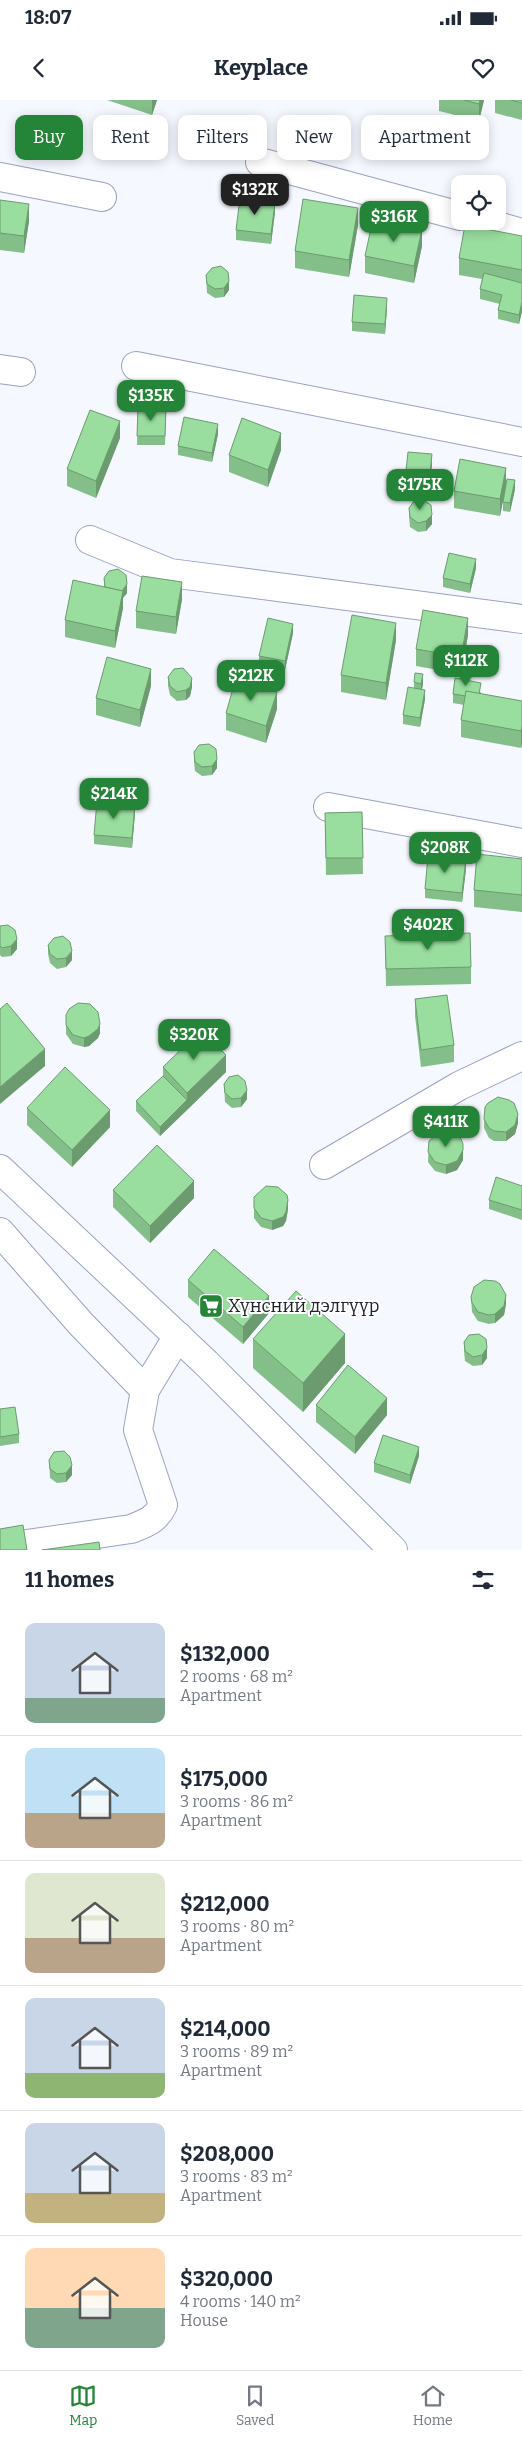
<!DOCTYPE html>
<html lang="en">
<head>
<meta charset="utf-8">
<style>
  body { margin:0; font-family:Bitter,serif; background:#f2f2f3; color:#1f2937; height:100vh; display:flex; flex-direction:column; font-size:19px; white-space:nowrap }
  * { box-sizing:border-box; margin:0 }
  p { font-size:16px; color:#747a83 }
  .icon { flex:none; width:28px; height:28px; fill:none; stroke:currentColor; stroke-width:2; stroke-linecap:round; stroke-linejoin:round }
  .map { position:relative; height:1450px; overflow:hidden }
  .side { display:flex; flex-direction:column; background:#fff; flex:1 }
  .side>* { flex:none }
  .hud { position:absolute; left:15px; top:15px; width:492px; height:45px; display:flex; gap:10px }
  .controls { position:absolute; left:451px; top:75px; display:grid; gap:10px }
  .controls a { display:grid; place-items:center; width:55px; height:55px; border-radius:10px; background:#fff; box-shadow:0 2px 12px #0003; font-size:25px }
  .price { position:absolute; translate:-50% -42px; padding:0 11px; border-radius:10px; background:#248437; color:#fff; font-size:16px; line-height:32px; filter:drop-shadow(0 1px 2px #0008) }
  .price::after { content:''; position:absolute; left:50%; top:30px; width:15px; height:11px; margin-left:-8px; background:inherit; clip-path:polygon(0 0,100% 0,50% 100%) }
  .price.current { background:#222; color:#fff }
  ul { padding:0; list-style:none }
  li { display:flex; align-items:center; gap:15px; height:125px; padding:0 25px }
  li+li { border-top:1px solid #e0e1e3 }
  li span { display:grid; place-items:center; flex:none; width:140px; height:100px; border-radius:10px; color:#555 }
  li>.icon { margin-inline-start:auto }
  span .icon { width:60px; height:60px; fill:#fffc; stroke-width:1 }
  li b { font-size:21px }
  h2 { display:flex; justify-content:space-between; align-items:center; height:60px; padding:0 25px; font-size:21px }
  .pill { padding:0 18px; border-radius:10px; background:#fff; box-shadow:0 2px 12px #0003; font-size:18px; line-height:45px }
  .pill.current { background:#248437; color:#fff }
  .status { display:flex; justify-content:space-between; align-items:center; height:35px; padding:0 25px; background:#fff; direction:ltr }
  .status svg { height:14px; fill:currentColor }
  header { display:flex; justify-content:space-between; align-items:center; height:65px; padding:0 25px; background:#fff; font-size:22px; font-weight:700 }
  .tabs { display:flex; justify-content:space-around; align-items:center; height:70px; border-top:1px solid #e0e1e3; background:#fff; font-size:14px; color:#747a83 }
  .tabs a { display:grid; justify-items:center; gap:2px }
  .tabs .current { color:#248437 }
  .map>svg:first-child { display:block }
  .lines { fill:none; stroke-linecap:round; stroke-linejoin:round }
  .minor-casing { stroke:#98a2c0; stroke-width:30 }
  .secondary-casing { stroke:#98a2c0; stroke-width:30 }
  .minor { stroke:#fff; stroke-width:28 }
  .secondary { stroke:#fff; stroke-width:28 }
  .wall { fill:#84be89 }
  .shaded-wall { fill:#6b9b6f }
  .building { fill:#99dd9f; stroke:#6b9b6f }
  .labels { text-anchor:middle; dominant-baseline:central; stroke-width:4; stroke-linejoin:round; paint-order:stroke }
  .poi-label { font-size:18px; fill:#1e212d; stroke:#fff; text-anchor:start }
</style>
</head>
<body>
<div class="status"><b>18:07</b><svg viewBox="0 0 49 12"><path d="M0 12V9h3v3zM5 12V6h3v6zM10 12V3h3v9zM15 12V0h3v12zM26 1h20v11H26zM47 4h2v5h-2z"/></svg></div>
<header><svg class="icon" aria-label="back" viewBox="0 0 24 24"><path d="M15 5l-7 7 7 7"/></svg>Keyplace<svg class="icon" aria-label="heart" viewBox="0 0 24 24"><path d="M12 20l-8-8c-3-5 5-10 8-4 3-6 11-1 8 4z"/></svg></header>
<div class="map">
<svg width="522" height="1450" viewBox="0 0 522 1450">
  <rect width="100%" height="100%" fill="#f6f8ff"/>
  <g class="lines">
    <defs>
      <g id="minor">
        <path d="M260,62L460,116"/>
        <path d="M0,77L102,97"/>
        <path d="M479,121L522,133"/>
        <path d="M136,266L522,342"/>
        <path d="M0,269L21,272"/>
        <path d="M90,440L170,473L522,519"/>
        <path d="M328,707L522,743"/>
        <path d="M324,1065L459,986L522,956"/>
        <path d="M0,1132L81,1224L145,1290"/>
        <path d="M0,1448L131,1429C146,1423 156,1420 163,1405L138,1330L145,1290L178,1236"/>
      </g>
      <path id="secondary" d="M0,1069L206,1263L393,1450"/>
    </defs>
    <use href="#minor" class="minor-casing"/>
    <use href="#secondary" class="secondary-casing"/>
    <use href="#minor" class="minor"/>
    <use href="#secondary" class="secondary"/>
  </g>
  <g class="wall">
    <path d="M107,0H157L152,15Z"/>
    <path d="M439,0H484L479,21L439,11Z"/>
    <path d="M495,0H522V20L495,13Z"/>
    <path d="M0,100L29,121L24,153L0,150Z"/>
    <path d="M275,112L271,144L236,140V130Z"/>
    <path d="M358,125L349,177L295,168V151Z"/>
    <path d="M522,136V211L519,224L498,219V210L500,204L480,199V189L482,179L459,175V158Z"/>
    <path d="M422,146L414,183L365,173V156Z"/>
    <path d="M206,175L229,190L224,197L215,198L207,193Z"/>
    <path d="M387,208L385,234L352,231V222Z"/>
    <path d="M138,307L166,308L165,345H137Z"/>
    <path d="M218,334L212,362L178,355V346Z"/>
    <path d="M120,338L96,398L67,386V369Z"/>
    <path d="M281,350L268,387L229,372V355Z"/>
    <path d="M432,364L429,392L405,390V380Z"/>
    <path d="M506,385L500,416L454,408V391Z"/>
    <path d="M515,389L510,412L503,411V402Z"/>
    <path d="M409,408L432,424L426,431L418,432L410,427L409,417Z"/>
    <path d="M476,468L470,493L443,487V478Z"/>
    <path d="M104,478L127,493L123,498V508L115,548L65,537V520L104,487Z"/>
    <path d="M182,499L176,534L136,528V511Z"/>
    <path d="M293,533L285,570L259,565V556Z"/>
    <path d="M468,535L461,574L416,566V549Z"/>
    <path d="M396,540L386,600L341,592V575Z"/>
    <path d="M168,577L192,587L190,596L186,600L177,601L170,595L168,586Z"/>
    <path d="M414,582L423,584L422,589L425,599L420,627L403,624V615L414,588Z"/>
    <path d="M151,586L140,627L96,615V598Z"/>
    <path d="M481,592V594L522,601V644L521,648L461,637V620L464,605L453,603V594Z"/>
    <path d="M277,609L266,643L226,630V613Z"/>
    <path d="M194,652L217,668L212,675L202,676L195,671L194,662Z"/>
    <path d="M362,712L363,774L326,775L325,713Z"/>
    <path d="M135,713L132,748L94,744V735Z"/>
    <path d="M522,759V812L474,807V790Z"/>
    <path d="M466,769L462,802L425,798V789Z"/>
    <path d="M0,826L17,849L11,856L2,857L0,855Z"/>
    <path d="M385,836L471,867V884L386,886Z"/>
    <path d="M48,845L72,860L66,867L57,869L50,863L48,854Z"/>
    <path d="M415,899L454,945V962L421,967L415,916Z"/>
    <path d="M66,915L100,933L98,938L89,946L84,947L73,944L66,934Z"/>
    <path d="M163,967L226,972L160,1036L136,1011V1001L163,976Z"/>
    <path d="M224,984L247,999L241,1007L232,1008L225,1002Z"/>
    <path d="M27,1008L110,1027L72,1067L27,1025Z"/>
    <path d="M484,1019L518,1023L515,1034L506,1041H494L489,1038L484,1028Z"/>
    <path d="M429,1041L463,1060L457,1070L446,1074L435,1071L428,1062Z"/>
    <path d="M522,1086V1120L489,1109V1100Z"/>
    <path d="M113,1090L194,1098L150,1143L113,1107Z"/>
    <path d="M254,1097L288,1109L286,1121L283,1126L272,1130L261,1127L254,1118Z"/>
    <path d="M188,1180L269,1213L243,1244L188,1197Z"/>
    <path d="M471,1197L506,1204L504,1215L495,1223L489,1224L478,1221L472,1212Z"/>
    <path d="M253,1239L345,1263L303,1312L253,1268Z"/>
    <path d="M464,1242L487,1258L482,1265L473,1266L465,1261L464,1251Z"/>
    <path d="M316,1305L387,1315L355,1354L316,1322Z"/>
    <path d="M0,1309L19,1334V1343L0,1346Z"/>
    <path d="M419,1356L410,1384L374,1372V1363Z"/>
    <path d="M49,1360L72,1375L66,1382L57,1383L50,1378Z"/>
  </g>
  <g class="shaded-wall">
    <path d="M152,0H157L152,15Z"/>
    <path d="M480,0H484L479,21V4Z"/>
    <path d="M275,103V112L271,144V134Z"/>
    <path d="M29,104V121L24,153V136Z"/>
    <path d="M358,108V125L349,177V160Z"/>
    <path d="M422,129V146L414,183V166Z"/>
    <path d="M229,181V190L224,197V188Z"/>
    <path d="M387,198V208L385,234V224Z"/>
    <path d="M522,202V211L519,224V215Z"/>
    <path d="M120,321V338L96,398V381Z"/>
    <path d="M218,324V334L212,362V353Z"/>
    <path d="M281,333V350L268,387V370Z"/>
    <path d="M432,354V364L429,392V383Z"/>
    <path d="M506,368V385L500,416V399Z"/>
    <path d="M515,380V389L510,412V403Z"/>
    <path d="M432,415V424L426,431V421Z"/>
    <path d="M476,459V468L470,493V484Z"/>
    <path d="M182,482V499L176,534V517Z"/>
    <path d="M127,484V493L123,498V508L115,548V531L121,492Z"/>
    <path d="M468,518V535L461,574V557Z"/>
    <path d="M396,523V540L386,600V583Z"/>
    <path d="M293,524V533L285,570V561Z"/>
    <path d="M151,569V586L140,627V610Z"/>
    <path d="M423,574V584L421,593V584Z"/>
    <path d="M192,578V587L190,596L186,600V590Z"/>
    <path d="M425,590V599L420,627V618Z"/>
    <path d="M277,592V609L266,643V626Z"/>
    <path d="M522,627V644L521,648V631Z"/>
    <path d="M217,659V668L212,675V666Z"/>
    <path d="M135,704V713L132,748V738Z"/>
    <path d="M466,759V769L462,802V793Z"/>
    <path d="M17,839V849L11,856V846Z"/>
    <path d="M72,851V860L66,867V858Z"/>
    <path d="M100,924V933L98,938L89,946L84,947V938Z"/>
    <path d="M45,949V966L0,1004V987Z"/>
    <path d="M226,955V972L187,1010V993Z"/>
    <path d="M247,990V999L241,1007V998Z"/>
    <path d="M187,1000V1010L160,1036V1027Z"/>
    <path d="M110,1010V1027L72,1067V1050Z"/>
    <path d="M518,1014V1023L515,1034L506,1041V1032Z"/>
    <path d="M463,1050V1060L457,1070L446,1074V1065Z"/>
    <path d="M194,1081V1098L150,1143V1126Z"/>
    <path d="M288,1100V1109L286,1121L283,1126L272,1130V1121Z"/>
    <path d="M506,1195V1204L504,1215L495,1223V1214Z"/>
    <path d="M269,1196V1213L243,1244V1227Z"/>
    <path d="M345,1234V1263L303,1312V1283Z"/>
    <path d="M487,1248V1258L482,1265V1255Z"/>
    <path d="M387,1298V1315L355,1354V1337Z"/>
    <path d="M419,1347V1356L410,1384V1375Z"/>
    <path d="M72,1365V1375L66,1382V1373Z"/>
  </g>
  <g class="building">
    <path d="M464,0H480L479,4Z"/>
    <path d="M511,0H522V3Z"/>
    <path d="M240,98L275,103L271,134L236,130Z"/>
    <path d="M303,99L358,108L349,160L295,151Z"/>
    <path d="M0,100L29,104L24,136L0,133Z"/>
    <path d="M373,119L422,129L414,166L365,156Z"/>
    <path d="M465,125L522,136V170L459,158Z"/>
    <path d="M221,166L228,172L229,181L224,188L215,189L207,184L206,175L212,168Z"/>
    <path d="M484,173L522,183V202L519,215L498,210L502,195L480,189Z"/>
    <path d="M354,195L387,198L385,224L352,222Z"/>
    <path d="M138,307L166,308L165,336H137Z"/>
    <path d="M90,310L120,321L96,381L67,369Z"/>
    <path d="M184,317L218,324L212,353L178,346Z"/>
    <path d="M242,318L281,333L268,370L229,355Z"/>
    <path d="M408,352L432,354L429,383L405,380Z"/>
    <path d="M460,359L506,368L500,399L454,391Z"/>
    <path d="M507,379L515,380L510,403L503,402Z"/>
    <path d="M423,400L431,405L432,415L426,421L418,423L410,417L409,408L414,401Z"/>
    <path d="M449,453L476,459L470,484L443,478Z"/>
    <path d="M118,469L126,475L127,484L122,491L105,487L104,478L109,471Z"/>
    <path d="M142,476L182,482L176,517L136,511Z"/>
    <path d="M73,480L123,491L115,531L65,520Z"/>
    <path d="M423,510L468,518L461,557L416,549Z"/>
    <path d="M352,515L396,523L386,583L341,575Z"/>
    <path d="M268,518L293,524L285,561L259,556Z"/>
    <path d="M107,557L151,569L140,610L96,598Z"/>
    <path d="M183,568L192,578L190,587L186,590L177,592L170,586L168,577L174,569Z"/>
    <path d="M415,573L423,574L421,584L414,582Z"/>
    <path d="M236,578L277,592L266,626L226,613Z"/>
    <path d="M455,578L481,583L479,594L466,591V596L453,594Z"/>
    <path d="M408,587L425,590L420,618L403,615Z"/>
    <path d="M466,591L522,601V627L521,631L461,620Z"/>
    <path d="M209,644L216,649L217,659L212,666L202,667L195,662L194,652L199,645Z"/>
    <path d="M97,701L135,704L132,738L94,735Z"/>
    <path d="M362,712L363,758H326L325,713Z"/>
    <path d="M477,754L522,759V795L474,790Z"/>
    <path d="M428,756L466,759L462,793L425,789Z"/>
    <path d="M8,825L15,830L17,839L11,846L2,848L0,846V826Z"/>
    <path d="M470,833L471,867L386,869L385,836Z"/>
    <path d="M63,836L70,842L72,851L66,858L57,859L50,854L48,845L54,838Z"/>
    <path d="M447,895L454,945L421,950L415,899Z"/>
    <path d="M7,903L45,949L0,987V909Z"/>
    <path d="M78,903L90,904L98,912L100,924L98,929L89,936L84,938L73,935L66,925V915L69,909Z"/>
    <path d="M201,930L226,955L187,993L163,967Z"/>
    <path d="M65,967L110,1010L72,1050L27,1008Z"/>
    <path d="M238,975L245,981L247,990L241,998L232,999L225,993L224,984L229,977Z"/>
    <path d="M163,976L187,1000L160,1027L136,1001Z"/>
    <path d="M498,997L509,1000L514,1003L518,1014L515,1025L506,1032L494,1031L489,1028L484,1019L485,1007L488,1003Z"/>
    <path d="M441,1031H452L461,1039L463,1044V1050L457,1061L446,1065L435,1062L428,1052L429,1041Z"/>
    <path d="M157,1045L194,1081L150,1126L113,1090Z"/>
    <path d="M496,1077L522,1086V1110L489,1100Z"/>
    <path d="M266,1086L278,1087L287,1095L288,1100L286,1112L283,1117L272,1121L261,1118L254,1108V1097Z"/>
    <path d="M214,1149L269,1196L243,1227L188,1180Z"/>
    <path d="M484,1180L495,1181L500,1184L506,1195L504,1206L495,1214L489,1215L478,1212L472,1203L471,1197L474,1187Z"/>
    <path d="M296,1191L345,1234L303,1283L253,1239Z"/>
    <path d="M479,1234L486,1239L487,1248L482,1255L473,1257L465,1251L464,1242L469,1235Z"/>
    <path d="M348,1265L387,1298L355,1337L316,1305Z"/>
    <path d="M15,1307L19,1334L0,1337V1309Z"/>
    <path d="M383,1335L419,1347L410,1375L374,1363Z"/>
    <path d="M64,1351L70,1357L72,1365L66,1373L57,1374L50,1369L49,1360L54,1352Z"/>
    <path d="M23,1425L27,1450H0V1429Z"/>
    <path d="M99,1442L100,1450H42Z"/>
  </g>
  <defs>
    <symbol id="supermarket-square" viewBox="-11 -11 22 22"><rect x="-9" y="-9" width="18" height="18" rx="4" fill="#248437" stroke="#fff"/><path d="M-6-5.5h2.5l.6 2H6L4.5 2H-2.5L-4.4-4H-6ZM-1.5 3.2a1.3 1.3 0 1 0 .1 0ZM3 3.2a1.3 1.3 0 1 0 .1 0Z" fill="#fff"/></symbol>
  </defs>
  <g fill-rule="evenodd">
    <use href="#supermarket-square" x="197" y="1192" width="28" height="28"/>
  </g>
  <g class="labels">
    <g class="poi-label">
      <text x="228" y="1206">Хүнсний дэлгүүр</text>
    </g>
  </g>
</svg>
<div class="controls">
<a><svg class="icon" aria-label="locate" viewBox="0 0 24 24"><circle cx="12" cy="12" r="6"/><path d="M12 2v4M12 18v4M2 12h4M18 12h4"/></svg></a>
</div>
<b class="price current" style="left:255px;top:116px">$132K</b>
<b class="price" style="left:394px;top:143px">$316K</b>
<b class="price" style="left:151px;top:322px">$135K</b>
<b class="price" style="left:420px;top:411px">$175K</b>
<b class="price" style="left:466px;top:587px">$112K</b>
<b class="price" style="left:251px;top:602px">$212K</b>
<b class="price" style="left:114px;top:720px">$214K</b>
<b class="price" style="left:445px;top:774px">$208K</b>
<b class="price" style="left:428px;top:851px">$402K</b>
<b class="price" style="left:194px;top:961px">$320K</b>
<b class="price" style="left:446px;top:1048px">$411K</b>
<div class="hud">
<a class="pill current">Buy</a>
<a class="pill">Rent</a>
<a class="pill">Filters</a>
<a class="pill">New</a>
<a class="pill">Apartment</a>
</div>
</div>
<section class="side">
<h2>11 homes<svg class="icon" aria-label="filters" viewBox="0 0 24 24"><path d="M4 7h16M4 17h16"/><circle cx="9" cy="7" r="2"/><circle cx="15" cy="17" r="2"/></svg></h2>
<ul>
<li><span style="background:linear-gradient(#c9d6e8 75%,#7fa58c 0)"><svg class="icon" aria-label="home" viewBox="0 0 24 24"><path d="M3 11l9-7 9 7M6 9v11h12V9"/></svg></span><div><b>$132,000</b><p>2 rooms · 68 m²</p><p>Apartment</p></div></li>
<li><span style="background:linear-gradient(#bfe0f5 65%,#b9a48a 0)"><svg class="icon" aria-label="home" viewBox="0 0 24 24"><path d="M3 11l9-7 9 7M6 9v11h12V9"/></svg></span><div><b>$175,000</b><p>3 rooms · 86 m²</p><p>Apartment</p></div></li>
<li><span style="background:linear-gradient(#dfe7d0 65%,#b9a48a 0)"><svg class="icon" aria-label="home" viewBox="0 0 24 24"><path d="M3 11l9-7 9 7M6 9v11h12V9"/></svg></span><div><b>$212,000</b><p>3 rooms · 80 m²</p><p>Apartment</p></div></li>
<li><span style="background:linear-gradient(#c9d6e8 75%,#8fb573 0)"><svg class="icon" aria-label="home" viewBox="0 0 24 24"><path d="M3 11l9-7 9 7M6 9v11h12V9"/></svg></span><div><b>$214,000</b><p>3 rooms · 89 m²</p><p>Apartment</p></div></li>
<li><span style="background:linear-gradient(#c9d6e8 70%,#c2b280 0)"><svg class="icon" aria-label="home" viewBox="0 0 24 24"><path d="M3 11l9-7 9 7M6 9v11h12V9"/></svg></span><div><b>$208,000</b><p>3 rooms · 83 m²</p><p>Apartment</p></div></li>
<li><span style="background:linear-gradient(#ffd9b3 60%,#7fa58c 0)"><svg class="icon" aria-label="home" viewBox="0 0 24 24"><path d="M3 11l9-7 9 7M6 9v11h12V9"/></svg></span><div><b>$320,000</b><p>4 rooms · 140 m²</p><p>House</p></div></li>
</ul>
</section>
<nav class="tabs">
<a class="current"><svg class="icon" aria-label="map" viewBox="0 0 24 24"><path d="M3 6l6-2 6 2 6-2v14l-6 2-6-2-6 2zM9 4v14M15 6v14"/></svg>Map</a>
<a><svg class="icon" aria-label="saved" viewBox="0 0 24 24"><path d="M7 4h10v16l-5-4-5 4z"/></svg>Saved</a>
<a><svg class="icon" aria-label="home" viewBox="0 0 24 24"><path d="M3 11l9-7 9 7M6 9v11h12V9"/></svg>Home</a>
</nav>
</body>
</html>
